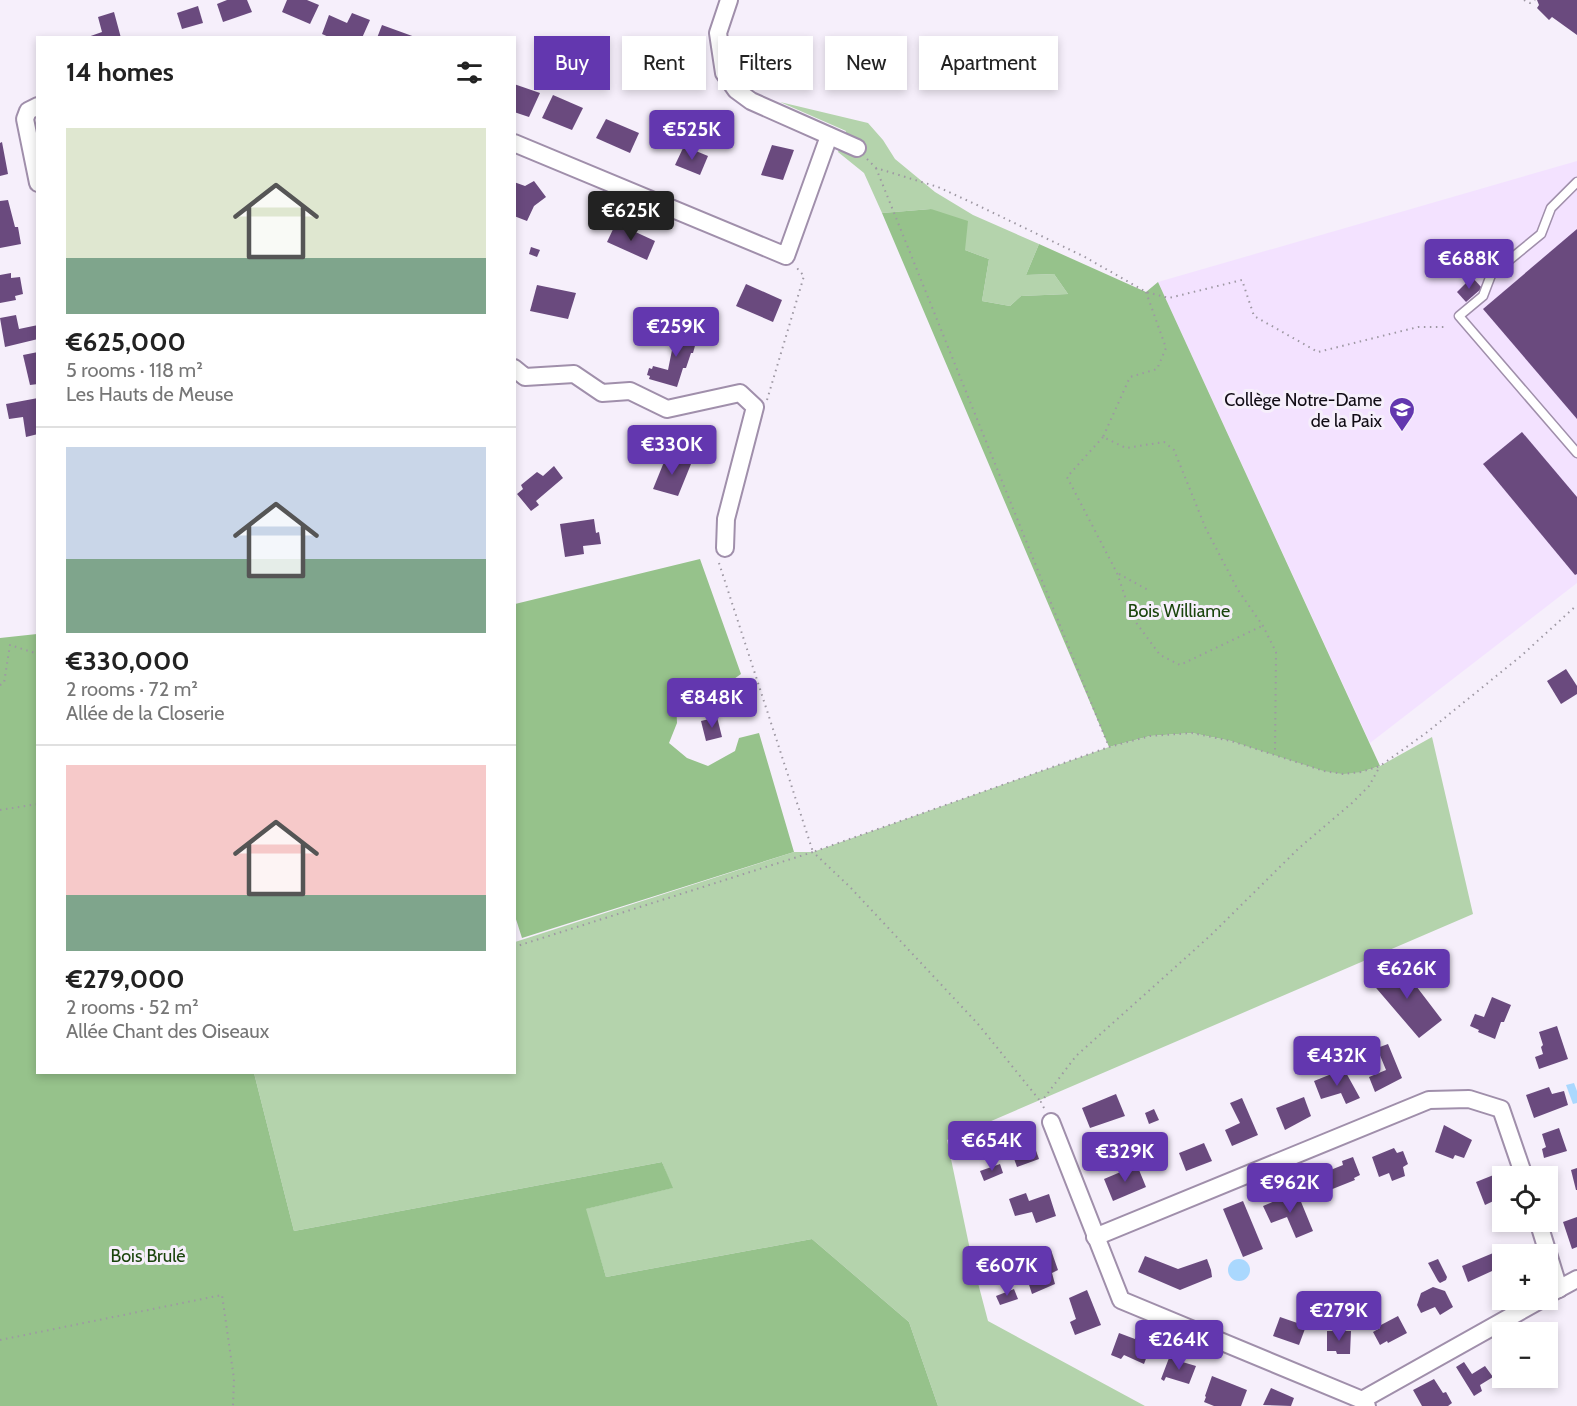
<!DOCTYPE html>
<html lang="en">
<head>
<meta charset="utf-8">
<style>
  body { margin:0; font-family:Cabin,sans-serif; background:#f2f2f2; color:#222; height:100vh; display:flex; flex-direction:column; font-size:22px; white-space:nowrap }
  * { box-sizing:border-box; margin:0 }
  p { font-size:20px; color:#767676 }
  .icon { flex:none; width:33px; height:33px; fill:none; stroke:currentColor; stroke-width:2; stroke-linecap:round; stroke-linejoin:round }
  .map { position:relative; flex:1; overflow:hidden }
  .sheet { position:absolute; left:36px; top:36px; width:480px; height:1038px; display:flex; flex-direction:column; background:#fff; border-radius:0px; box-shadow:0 3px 9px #0003 }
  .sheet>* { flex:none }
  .hud { position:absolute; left:534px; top:36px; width:570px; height:54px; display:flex; gap:12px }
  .fabs { position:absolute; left:1492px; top:1166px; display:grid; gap:12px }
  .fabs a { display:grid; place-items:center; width:66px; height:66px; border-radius:0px; background:#fff; box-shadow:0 3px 9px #0003; font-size:30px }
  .price { position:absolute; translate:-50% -51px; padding:0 14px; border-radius:6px; background:#6337af; color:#fff; font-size:20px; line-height:39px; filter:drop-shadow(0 2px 3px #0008) }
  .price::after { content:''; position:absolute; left:50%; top:36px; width:18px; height:14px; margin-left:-9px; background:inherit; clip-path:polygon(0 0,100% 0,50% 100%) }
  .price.current { background:#222; color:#fff }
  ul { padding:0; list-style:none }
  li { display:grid; align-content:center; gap:12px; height:318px; padding:0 30px }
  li+li { border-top:2px solid #e0e0e0 }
  li span { display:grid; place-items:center; height:186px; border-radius:0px; color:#555 }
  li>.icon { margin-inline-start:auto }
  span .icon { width:108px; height:108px; fill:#fffc; stroke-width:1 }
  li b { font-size:26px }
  h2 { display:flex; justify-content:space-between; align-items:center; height:72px; padding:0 30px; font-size:26px }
  .chip { padding:0 21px; border-radius:0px; background:#fff; box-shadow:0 3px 9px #0003; font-size:21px; line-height:54px }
  .chip.current { background:#6337af; color:#fff }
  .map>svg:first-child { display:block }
  .built { fill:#f3e2ff }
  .green { fill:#b4d3ac }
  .forest { fill:#96c28b }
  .water { fill:#aad8fe }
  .building { fill:#6a4a7e }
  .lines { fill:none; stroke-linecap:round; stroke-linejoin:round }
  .lane-casing { stroke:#a08fab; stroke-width:11 }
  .street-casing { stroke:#a08fab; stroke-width:20 }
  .path { stroke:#9e98a3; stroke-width:2; stroke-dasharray:1.5 4.5; stroke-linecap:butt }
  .lane { stroke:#fff; stroke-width:8 }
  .street { stroke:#fff; stroke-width:16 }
  .labels { text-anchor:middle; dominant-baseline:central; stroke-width:6; stroke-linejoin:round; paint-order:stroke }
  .poi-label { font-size:18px; fill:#110c15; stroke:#f6effb; text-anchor:end }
  .park-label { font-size:18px; fill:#1a440c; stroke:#f6effb }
</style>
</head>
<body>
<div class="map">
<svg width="1577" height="1406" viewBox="0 0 1577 1406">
  <rect width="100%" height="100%" fill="#f6effb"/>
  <path class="built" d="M1577,161V583L1370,743L1158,282Z"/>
  <g class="green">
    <path d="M780,102L868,123L883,140L895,159L935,192L973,215L1039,244L1026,275L1054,274L1068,294L1021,296L1010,306L982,301L989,259L965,250L931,209L882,213L864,173L838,152L846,131Z"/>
    <path d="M1192,733L1231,741L1275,754L1361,772L1380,766L1432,737L1473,914L947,1140L973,1264L988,1321L1145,1406H938L909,1322L812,1239L606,1277L585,1209L672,1188L662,1162L294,1231L254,1073L514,1072L515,942L794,852H813L1109,747L1150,736Z"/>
  </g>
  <g class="forest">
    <path d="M931,209L968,221L965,250L989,259L982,301L1010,306L1021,296L1068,294L1054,274L1026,275L1039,244L1146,292L1158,282L1380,766L1361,772L1343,774L1324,771L1231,741L1192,733L1150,736L1109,747L882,213Z"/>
    <path d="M700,559L741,674L717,691L693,695L676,701L677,723L669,743L687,758L708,766L735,751L739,738L759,733L794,852L522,938L514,913L515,604Z"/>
    <path d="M37,634L38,1072L254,1073L294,1231L662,1162L673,1188L586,1209L606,1277L812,1239L909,1322L938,1406H0V638Z"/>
  </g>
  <g class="water">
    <path d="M1574,1083L1577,1091V1103L1573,1104L1566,1085Z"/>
    <path d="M1109,1144H1115L1119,1148V1154L1111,1158L1107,1155L1104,1157L1099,1156V1151H1105Z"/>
    <circle cx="1239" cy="1270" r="11"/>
  </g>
  <g class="building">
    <path d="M227,0H247L252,12L223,22L217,4Z"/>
    <path d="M287,0H307L319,5L310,24L282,12Z"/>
    <path d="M1537,0H1577V35L1552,17L1549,20L1537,8L1539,5Z"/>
    <path d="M198,6L203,23L182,29L177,13Z"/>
    <path d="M114,12L121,38H85L102,32L98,17Z"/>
    <path d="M352,13L370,20L362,38H331L322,34L329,15L347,23Z"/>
    <path d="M382,25L415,37V38H377Z"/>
    <path d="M514,84L540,93L529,117L514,112Z"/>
    <path d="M553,95L583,108L572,130L542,118Z"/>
    <path d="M606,119L639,133L630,153L596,138Z"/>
    <path d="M2,142L8,174L0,176V143Z"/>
    <path d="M772,145L794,150L783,180L761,175Z"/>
    <path d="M684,146L708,156L700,175L675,165Z"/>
    <path d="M534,181L546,197L534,206L527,221L514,216V182L525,186Z"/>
    <path d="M8,200L15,227H18L21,244L0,248V201Z"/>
    <path d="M616,223L655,241L647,260L607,242Z"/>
    <path d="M1577,229V419L1483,309Z"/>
    <path d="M531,247L540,250L537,257L529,254Z"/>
    <path d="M11,273V278L20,277L23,294L15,296L16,300L0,303V275Z"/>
    <path d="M1472,277L1482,288L1466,302L1457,292Z"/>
    <path d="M746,284L782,300L773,322L736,306Z"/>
    <path d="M537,285L576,293L568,319L530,311Z"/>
    <path d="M16,315L19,329L38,325V339L5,347L0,318Z"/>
    <path d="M671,327L698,335L693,353H691L686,368H683L677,387L649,379L650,376L647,375L649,368L652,369L653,366L668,370L674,340L668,338Z"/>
    <path d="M38,352V384L30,385L23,355Z"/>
    <path d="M38,398V434L26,437L23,417L9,419L6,404Z"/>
    <path d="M1522,432L1577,497V574L1575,575L1483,464Z"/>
    <path d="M666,457L691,464L678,496L653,489Z"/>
    <path d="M554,466L563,478L536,501L539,505L531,511L517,494L523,489L521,485L537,472L543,476Z"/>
    <path d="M594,519L596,533L599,532L601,544L583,546L584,554L565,557L560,524Z"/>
    <path d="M1566,669L1577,686V694L1561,704L1547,681Z"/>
    <path d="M717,717L722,737L706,741L701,721Z"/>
    <path d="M1394,963L1408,979L1410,978L1442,1020L1419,1038L1371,982Z"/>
    <path d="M1492,997L1511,1005L1504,1022H1501L1495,1039L1478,1032L1479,1030L1470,1026L1475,1014L1484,1017Z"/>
    <path d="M1557,1026L1568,1059L1539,1069L1535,1057L1543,1054L1541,1047L1543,1045L1539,1032Z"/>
    <path d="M1388,1044L1402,1078L1375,1092L1369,1077L1386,1070L1377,1048Z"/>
    <path d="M1344,1069L1360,1098L1346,1104L1341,1093L1321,1099L1314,1081Z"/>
    <path d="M1549,1087L1552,1094L1564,1091L1568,1105L1534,1118L1526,1095Z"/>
    <path d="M1116,1094L1125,1116L1090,1128L1082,1108Z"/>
    <path d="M1304,1097L1311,1116L1285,1130L1276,1108Z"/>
    <path d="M1242,1098L1258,1135L1232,1146L1225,1130L1240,1123L1230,1103Z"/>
    <path d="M1154,1109L1159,1120L1149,1124L1145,1113Z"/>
    <path d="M1444,1125L1472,1140L1464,1158L1455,1155L1453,1159L1435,1152Z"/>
    <path d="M1559,1128L1567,1151L1544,1158L1542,1149L1546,1147L1542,1134Z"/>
    <path d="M1029,1131L1039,1159L1017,1167L1007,1139Z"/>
    <path d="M1204,1143L1212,1161L1186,1171L1179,1153Z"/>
    <path d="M1394,1148L1397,1153L1403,1151L1408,1164L1403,1167L1405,1176L1392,1181L1389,1173L1379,1177L1372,1157Z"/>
    <path d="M1353,1157L1360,1175L1354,1178L1355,1180L1325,1192L1318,1175L1343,1165L1342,1161Z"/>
    <path d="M1000,1164L1003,1173L984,1181L980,1171Z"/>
    <path d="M1137,1165L1146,1187L1113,1201L1104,1179Z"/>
    <path d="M1577,1168V1190H1576L1571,1170Z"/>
    <path d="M1496,1174L1502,1197L1485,1205L1476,1182Z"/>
    <path d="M1297,1192L1313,1231L1296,1238L1287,1217L1271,1223L1263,1206Z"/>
    <path d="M1026,1193L1029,1201L1049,1194L1056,1216L1036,1223L1032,1212L1015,1216L1009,1199Z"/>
    <path d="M1243,1201L1263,1249L1243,1257L1223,1209Z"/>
    <path d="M1577,1217V1247L1572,1249L1563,1222Z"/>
    <path d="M1051,1250L1058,1270L1052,1273L1055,1284L1032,1294L1021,1260Z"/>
    <path d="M1498,1251L1503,1266L1468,1282L1462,1266Z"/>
    <path d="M1145,1256L1178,1269L1207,1259L1211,1270L1212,1277L1180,1290L1138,1272Z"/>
    <path d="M1438,1259L1447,1277L1446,1280L1440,1283L1438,1281L1428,1263Z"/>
    <path d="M1433,1287L1445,1291L1453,1307L1440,1315L1435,1307L1421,1313L1417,1305L1421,1293Z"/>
    <path d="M1014,1289L1018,1299L1000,1305L996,1296Z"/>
    <path d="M1087,1290L1101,1325L1075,1335L1070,1322L1076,1319L1069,1298Z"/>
    <path d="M1398,1316L1407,1333L1388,1343L1387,1341L1380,1345L1373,1332L1380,1328L1379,1326Z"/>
    <path d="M1280,1317L1306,1326L1299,1345L1273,1336Z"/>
    <path d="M1327,1331H1351L1350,1354H1337L1336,1351H1327Z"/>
    <path d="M1119,1333L1135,1339L1138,1333L1153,1340L1144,1364L1124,1355L1121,1359L1111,1355Z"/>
    <path d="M1169,1358L1196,1366L1189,1384L1166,1377L1164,1381L1161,1379Z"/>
    <path d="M1464,1362L1472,1374L1485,1366L1493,1377L1480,1385L1482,1391L1474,1396L1456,1367Z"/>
    <path d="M1212,1376L1247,1390L1241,1406H1214L1204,1402L1206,1397L1205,1396Z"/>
    <path d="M1434,1379L1443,1393L1446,1392L1452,1403L1448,1406H1422L1413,1390Z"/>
    <path d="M1271,1388L1294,1398L1291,1406L1263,1405Z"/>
  </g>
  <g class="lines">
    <defs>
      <path id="lane" d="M1577,182L1551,208L1541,234L1491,275L1483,296L1459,316L1577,453"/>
      <g id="street">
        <path d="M729,0L718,33L724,73L736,90L751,101L857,148"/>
        <path d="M38,106L28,111L25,119L38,183"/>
        <path d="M514,143L786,256L829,136"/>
        <path d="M514,368L525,377L574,374L602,393L630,391L667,409L740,393L755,407L726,519L725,548"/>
        <path d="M1051,1122L1121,1300L1362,1400L1367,1406"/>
        <path d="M1538,1221L1559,1289"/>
        <path d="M1095,1237L1429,1100L1469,1099L1501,1109L1524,1176"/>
        <path d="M1551,1293L1577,1279"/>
        <path d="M1362,1400L1542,1299"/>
      </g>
    </defs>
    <use href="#lane" class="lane-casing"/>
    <use href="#street" class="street-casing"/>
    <g class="path">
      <path d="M1524,0L1530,3L1535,0"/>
      <path d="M867,159L876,168L938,187L977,205L1085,257L1146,292L1169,298L1242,280L1254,316L1318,352L1418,327H1444"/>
      <path d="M876,168L1109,747"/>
      <path d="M1146,292L1166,348L1157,369L1130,377L1103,437L1126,448L1164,442L1174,450L1206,529L1238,590L1263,626L1276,652L1275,754"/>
      <path d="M767,400L804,276L796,267"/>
      <path d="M1103,437L1067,477L1117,573L1132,617L1160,655L1180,665L1262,626"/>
      <path d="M719,563L813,852L1109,747L1150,736L1192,733L1231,741L1324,771L1343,774L1361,772L1380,766L1426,733L1521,656L1577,605"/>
      <path d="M1119,574L1148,590"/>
      <path d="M0,685L4,683L10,645L38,654"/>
      <path d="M0,810L38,804"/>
      <path d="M514,947L813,852L850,887L978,1024L1041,1102"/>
      <path d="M1044,1108L1041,1102L1076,1056L1211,935L1299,848L1352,803L1369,786L1380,766"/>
      <path d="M0,1340L222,1295L234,1379L233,1406"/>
    </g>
    <use href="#lane" class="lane"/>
    <use href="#street" class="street"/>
  </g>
  <defs>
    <symbol id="school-pin" viewBox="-11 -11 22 30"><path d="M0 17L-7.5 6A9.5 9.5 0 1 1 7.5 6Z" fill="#6337af" stroke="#f6effb"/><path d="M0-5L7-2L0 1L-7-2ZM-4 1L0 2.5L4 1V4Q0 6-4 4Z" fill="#fff"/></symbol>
  </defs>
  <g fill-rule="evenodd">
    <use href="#school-pin" x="1387" y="395" width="30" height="40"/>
  </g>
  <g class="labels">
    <g class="poi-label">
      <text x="1382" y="400">Collège Notre-Dame<tspan x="1382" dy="21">de la Paix</tspan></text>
    </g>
    <g class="park-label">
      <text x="1179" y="611">Bois Williame</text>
      <text x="148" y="1256">Bois Brulé</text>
    </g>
  </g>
</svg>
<div class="fabs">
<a><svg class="icon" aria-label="locate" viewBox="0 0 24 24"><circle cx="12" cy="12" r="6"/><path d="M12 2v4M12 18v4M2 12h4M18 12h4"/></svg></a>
<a>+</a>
<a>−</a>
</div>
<b class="price" style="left:692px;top:161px">€525K</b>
<b class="price current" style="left:631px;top:242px">€625K</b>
<b class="price" style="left:1469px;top:290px">€688K</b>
<b class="price" style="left:676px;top:358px">€259K</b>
<b class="price" style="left:672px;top:476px">€330K</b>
<b class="price" style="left:712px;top:729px">€848K</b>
<b class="price" style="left:1407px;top:1000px">€626K</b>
<b class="price" style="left:1337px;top:1087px">€432K</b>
<b class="price" style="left:992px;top:1172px">€654K</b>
<b class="price" style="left:1125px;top:1183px">€329K</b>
<b class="price" style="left:1290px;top:1214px">€962K</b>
<b class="price" style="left:1007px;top:1297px">€607K</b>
<b class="price" style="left:1339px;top:1342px">€279K</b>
<b class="price" style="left:1179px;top:1371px">€264K</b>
<div class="hud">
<a class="chip current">Buy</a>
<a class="chip">Rent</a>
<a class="chip">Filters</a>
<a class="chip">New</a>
<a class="chip">Apartment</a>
</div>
<section class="sheet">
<h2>14 homes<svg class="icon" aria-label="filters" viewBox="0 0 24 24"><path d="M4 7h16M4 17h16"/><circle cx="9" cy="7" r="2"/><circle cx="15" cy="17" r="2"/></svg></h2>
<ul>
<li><span style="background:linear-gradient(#dfe7d0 70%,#7fa58c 0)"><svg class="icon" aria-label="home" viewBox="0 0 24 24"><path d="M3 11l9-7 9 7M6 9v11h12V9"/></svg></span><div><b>€625,000</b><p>5 rooms · 118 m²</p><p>Les Hauts de Meuse</p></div></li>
<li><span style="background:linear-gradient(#c9d6e8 60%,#7fa58c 0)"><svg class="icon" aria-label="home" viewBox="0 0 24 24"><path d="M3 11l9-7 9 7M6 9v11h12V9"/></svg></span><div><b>€330,000</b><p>2 rooms · 72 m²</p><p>Allée de la Closerie</p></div></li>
<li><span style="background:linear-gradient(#f6c9c9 70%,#7fa58c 0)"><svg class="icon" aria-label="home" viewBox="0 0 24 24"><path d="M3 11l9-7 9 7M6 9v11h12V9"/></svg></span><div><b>€279,000</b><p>2 rooms · 52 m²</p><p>Allée Chant des Oiseaux</p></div></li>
</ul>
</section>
</div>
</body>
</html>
